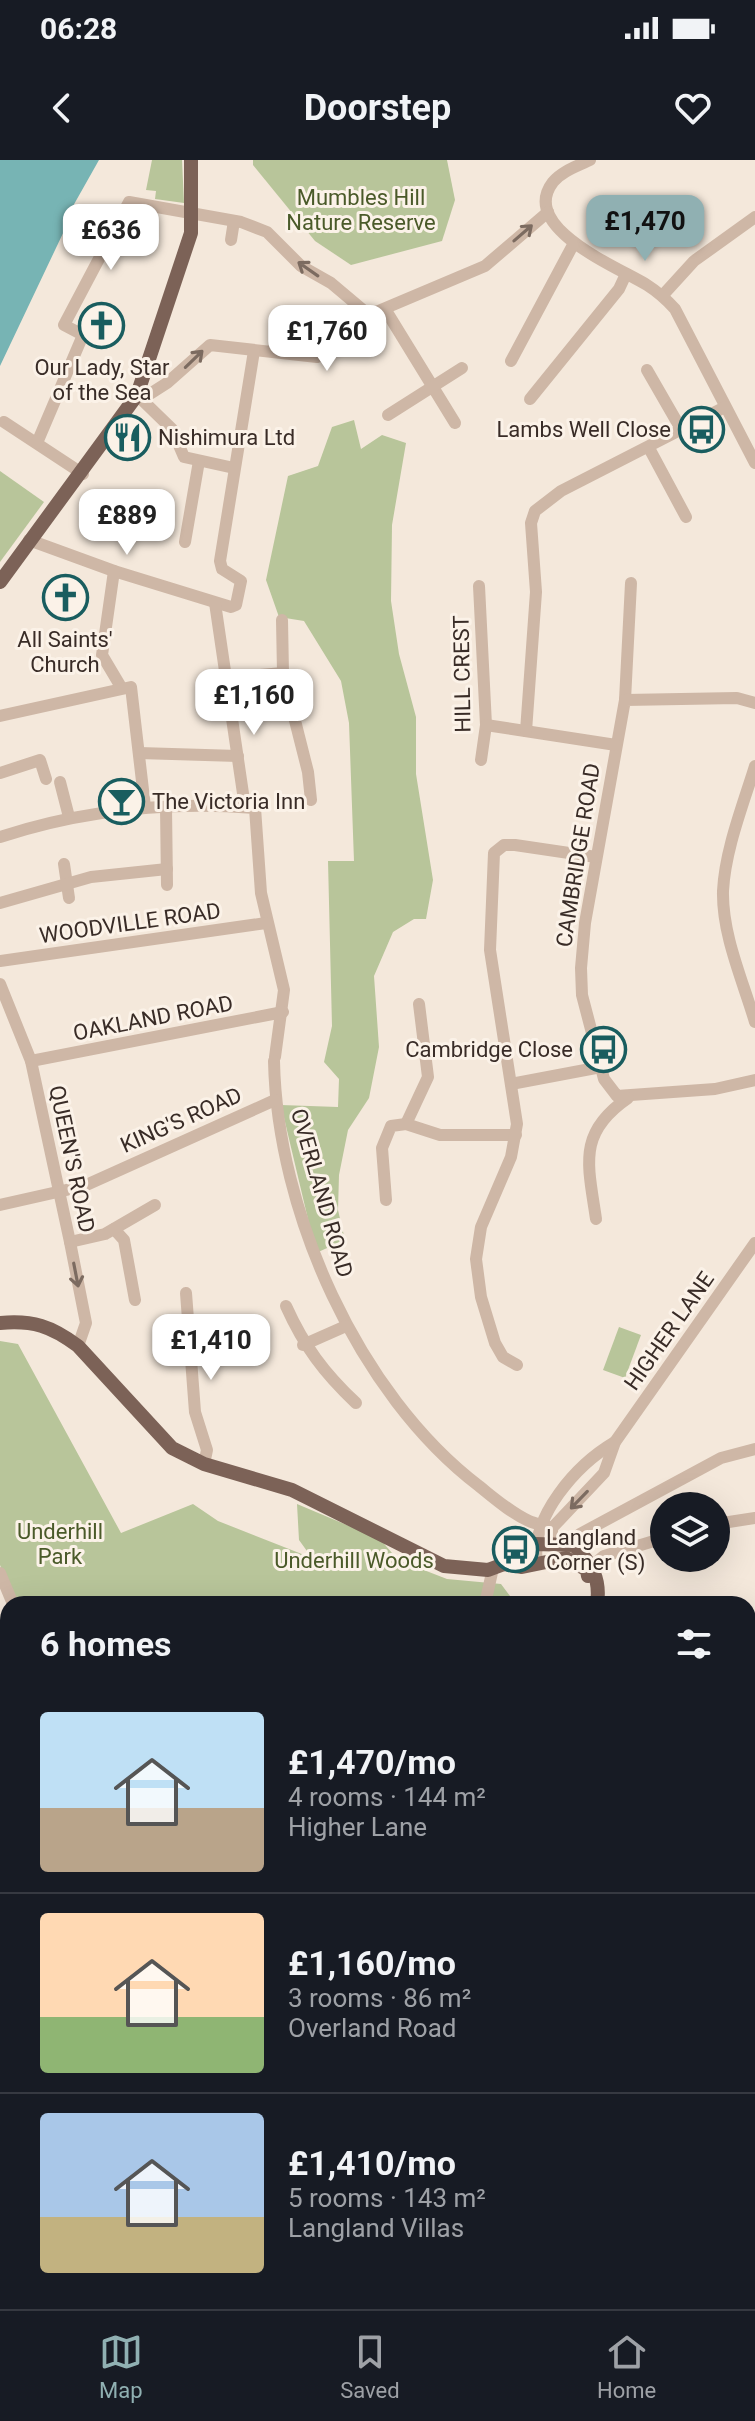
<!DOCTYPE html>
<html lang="en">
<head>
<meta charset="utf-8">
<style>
  body { margin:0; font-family:Roboto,sans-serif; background:#242831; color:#f1f3f6; height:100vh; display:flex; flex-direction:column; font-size:30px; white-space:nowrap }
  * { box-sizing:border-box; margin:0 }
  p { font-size:26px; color:#9ea1a6 }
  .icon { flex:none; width:44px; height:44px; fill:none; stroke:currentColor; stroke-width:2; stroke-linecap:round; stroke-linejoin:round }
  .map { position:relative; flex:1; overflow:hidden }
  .side { position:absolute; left:0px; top:1436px; width:756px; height:714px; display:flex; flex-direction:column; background:#171b24; border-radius:24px 24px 0 0; box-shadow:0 8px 32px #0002 }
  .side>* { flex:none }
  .controls { position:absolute; left:650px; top:1332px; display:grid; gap:16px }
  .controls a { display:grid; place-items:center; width:80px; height:80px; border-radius:50%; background:#171b24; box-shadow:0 8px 32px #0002; font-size:40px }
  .price { position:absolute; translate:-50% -68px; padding:0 18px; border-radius:16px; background:#fff; color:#222; font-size:26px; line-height:52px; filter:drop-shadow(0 2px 4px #0008) }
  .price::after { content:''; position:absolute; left:50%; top:48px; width:24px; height:18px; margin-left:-12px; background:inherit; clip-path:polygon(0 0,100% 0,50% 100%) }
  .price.selected { background:#90b0b2; color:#111 }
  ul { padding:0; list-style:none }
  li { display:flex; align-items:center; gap:24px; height:200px; padding:0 40px }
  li+li { border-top:2px solid #363941 }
  li span { display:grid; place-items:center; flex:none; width:224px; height:160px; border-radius:8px; color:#555 }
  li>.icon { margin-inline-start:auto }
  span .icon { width:96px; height:96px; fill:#fffc; stroke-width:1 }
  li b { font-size:34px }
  h2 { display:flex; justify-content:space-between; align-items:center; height:96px; padding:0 40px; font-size:34px }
  .status { display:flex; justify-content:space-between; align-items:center; height:56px; padding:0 40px; background:#171b24; direction:ltr }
  .status svg { height:22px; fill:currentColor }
  header { display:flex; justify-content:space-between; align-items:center; height:104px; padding:0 40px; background:#171b24; font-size:36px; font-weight:700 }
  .dock { display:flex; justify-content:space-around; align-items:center; height:112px; border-top:2px solid #363941; background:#171b24; font-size:22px; color:#9ea1a6 }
  .dock a { display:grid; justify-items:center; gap:4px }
  .dock .selected { color:#90b0b2 }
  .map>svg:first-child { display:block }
  .green { fill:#b8c59a }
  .water { fill:#77b4b4 }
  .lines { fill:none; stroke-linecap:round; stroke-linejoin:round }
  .minor { stroke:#ceb7a6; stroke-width:12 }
  .major { stroke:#7c6257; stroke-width:14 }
  .oneway { stroke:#7c6b60 }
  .labels { text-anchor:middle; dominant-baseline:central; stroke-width:6; stroke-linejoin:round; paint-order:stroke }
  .park-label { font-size:22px; fill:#4a5a29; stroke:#fbf2e8 }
  .poi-label { font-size:22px; fill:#392c27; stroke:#fbf2e8; text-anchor:start }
  .street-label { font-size:22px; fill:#392c27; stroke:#fbf2e8 }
</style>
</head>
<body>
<div class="status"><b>06:28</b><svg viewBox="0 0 49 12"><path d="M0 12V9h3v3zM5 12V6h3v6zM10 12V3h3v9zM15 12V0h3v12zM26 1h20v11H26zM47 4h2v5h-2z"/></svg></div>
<header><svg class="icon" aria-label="back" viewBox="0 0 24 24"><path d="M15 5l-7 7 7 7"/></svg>Doorstep<svg class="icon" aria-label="heart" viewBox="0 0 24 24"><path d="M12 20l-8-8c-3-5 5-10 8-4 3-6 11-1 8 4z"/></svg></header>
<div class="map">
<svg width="755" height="2149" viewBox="0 0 755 2149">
  <rect width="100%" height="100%" fill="#f4e8db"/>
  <g class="green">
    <path d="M152,0H182L184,43L155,39L156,31L146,30Z"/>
    <path d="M253,0H447L455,40L442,81L351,105L315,81L253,5Z"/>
    <path d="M354,260L361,289L382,275L406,283L392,365L391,441L399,494L416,557V614L433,720L426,759H414L393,772L374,816L379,887L369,938L348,970L339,1015L338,1050L345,1080L316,1093L281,945L338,947L339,919L324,902L332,866L328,701H354L349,563L341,521L304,461L279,457L266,420L288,316L318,306L332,267Z"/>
    <path d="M0,311L44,342L0,402Z"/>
    <path d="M619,1167L641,1175L625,1218L603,1210Z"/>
    <path d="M0,1181L18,1184L121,1373L193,1344L218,1361L312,1398L299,1380L297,1344L380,1379L398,1400L447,1419L501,1424L516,1444H15L0,1405Z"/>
    <path d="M8,1682V1788L0,1790V1686Z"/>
  </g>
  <path class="water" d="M0,0H99L64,62L65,69L0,206Z"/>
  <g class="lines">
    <g class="minor">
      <path d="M590,0C578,6 562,11 553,22C518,68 620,108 647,125C658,132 666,139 675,149L755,303"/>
      <path d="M231,80L234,61"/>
      <path d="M663,135L694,101L755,57"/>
      <path d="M385,149L455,263"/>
      <path d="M369,155L485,106L548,52"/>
      <path d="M511,201L574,83"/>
      <path d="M647,210L681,269"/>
      <path d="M137,235L172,269L184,297L234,308"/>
      <path d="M142,239L167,223L210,185L317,197L345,184L369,155"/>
      <path d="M530,239L619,129L626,114"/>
      <path d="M388,255L462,208"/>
      <path d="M4,262L83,314"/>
      <path d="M37,283L83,175L64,165L129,42L241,62L267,72L301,106L331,123L369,155"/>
      <path d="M649,288L686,357"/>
      <path d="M29,380L114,411L231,447L236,445L241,421L222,409L220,401L254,191"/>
      <path d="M185,382L199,301"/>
      <path d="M114,411L102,495L121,527"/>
      <path d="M479,426L486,565L481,600"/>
      <path d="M215,443L245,647"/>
      <path d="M282,460L283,513L308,612L311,640"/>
      <path d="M226,518L283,513"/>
      <path d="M625,540L631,423"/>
      <path d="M755,543L737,538L625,540L585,763L581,808L582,835L604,919L617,936L715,929L755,920"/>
      <path d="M0,556L131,527L145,647"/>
      <path d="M486,565L616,585"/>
      <path d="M526,571L536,432L531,363L535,351L561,331L725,247"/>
      <path d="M139,593L238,596"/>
      <path d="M755,606C743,645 725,690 723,731C722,775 743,821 755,862"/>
      <path d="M0,613L40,600L46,619"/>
      <path d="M60,622L69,657"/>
      <path d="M166,647L167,725"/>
      <path d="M0,677C83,650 167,641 255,648L261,733L284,830L275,897"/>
      <path d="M64,704L69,738"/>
      <path d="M0,743L91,717L167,709"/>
      <path d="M0,801L266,763"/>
      <path d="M0,824L31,901L70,1082L86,1163L78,1186"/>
      <path d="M31,901L283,852"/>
      <path d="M274,901C277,1051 358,1234 479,1326C494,1338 511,1353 529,1361C536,1364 544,1365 552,1368"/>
      <path d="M511,924L601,907"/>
      <path d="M406,964L428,917L419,844"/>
      <path d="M386,1040L382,988L391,966L406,964L440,975H516"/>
      <path d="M0,1045L84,1026L275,940"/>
      <path d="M596,1059C588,1004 577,973 628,938"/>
      <path d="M114,1069L124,1080L135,1140"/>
      <path d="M70,1082L105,1074L155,1045"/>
      <path d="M186,1133L195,1252L207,1290L204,1304"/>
      <path d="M286,1146C304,1186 324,1213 356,1243"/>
      <path d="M303,1185L346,1166"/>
      <path d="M517,1205L503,1197L495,1183L481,1137L476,1099L481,1067L511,997L517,964L490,790L494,693L504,685H515L596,697"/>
      <path d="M716,1364L755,1358"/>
      <path d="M552,1375V1368L604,1313L615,1282L755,1083"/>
      <path d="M575,1395L574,1385L580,1374L721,1298L755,1289"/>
      <path d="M537,1403C530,1357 576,1305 615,1282"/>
      <path d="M587,1410L604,1396L664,1378"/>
      <path d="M0,1413L13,1444"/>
      <path d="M485,1444L493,1408"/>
      <path d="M0,1473L8,1472"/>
      <path d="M748,1796L755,1783"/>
      <path d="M748,2027L755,2022"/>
      <path d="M748,2045L755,2054"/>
      <path d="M0,2048L8,2027"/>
      <path d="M0,2077L8,2088"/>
      <path d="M224,2142L230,2149"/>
      <path d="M361,2142L364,2149"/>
      <path d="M28,2149L32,2142"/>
      <path d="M185,2149L193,2142"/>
      <path d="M459,2149L479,2142"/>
    </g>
    <g class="major">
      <path d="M0,422L137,235L191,73V0"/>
      <path d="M0,1163C33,1160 51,1166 78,1186L172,1288L204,1304L292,1330L444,1406L488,1410L504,1404L534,1384L574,1385C591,1403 601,1418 597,1444"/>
      <path d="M504,1404L522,1407L566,1398L587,1410L588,1416"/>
      <path d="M438,2142V2149"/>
    </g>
  </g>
  <defs><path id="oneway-shaft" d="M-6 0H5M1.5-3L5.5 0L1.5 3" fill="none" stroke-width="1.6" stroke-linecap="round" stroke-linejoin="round" transform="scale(2)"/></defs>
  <g class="oneway">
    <use href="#oneway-shaft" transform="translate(523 73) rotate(-41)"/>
    <use href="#oneway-shaft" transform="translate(308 109) rotate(-145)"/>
    <use href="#oneway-shaft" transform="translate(194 199) rotate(-44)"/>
    <use href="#oneway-shaft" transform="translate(76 1115) rotate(79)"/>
    <use href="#oneway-shaft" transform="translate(579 1340) rotate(134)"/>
  </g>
  <defs>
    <symbol id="church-ring" viewBox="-11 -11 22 22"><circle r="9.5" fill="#fbf2e8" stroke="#195d5f" stroke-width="1.5"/><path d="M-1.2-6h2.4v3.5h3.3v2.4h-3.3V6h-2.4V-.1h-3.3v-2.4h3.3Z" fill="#195d5f"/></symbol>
    <symbol id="bus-ring" viewBox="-11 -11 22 22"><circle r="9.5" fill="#fbf2e8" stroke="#195d5f" stroke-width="1.5"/><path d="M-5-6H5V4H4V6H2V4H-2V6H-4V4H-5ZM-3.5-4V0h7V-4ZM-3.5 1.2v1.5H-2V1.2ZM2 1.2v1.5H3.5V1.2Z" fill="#195d5f"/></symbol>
    <symbol id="restaurant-ring" viewBox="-11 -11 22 22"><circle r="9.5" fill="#fbf2e8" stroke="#195d5f" stroke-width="1.5"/><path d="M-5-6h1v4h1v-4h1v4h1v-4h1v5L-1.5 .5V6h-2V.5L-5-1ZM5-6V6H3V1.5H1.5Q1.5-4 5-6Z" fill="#195d5f"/></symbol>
    <symbol id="bar-ring" viewBox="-11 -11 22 22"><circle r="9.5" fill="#fbf2e8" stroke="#195d5f" stroke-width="1.5"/><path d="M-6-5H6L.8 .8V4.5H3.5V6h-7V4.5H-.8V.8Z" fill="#195d5f"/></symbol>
  </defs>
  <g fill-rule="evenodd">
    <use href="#church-ring" x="76" y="140" width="51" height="51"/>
    <use href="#bus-ring" x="676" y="244" width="51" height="51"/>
    <use href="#restaurant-ring" x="102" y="252" width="51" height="51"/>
    <use href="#church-ring" x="40" y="412" width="51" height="51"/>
    <use href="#bar-ring" x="96" y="616" width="51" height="51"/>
    <use href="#bus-ring" x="578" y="864" width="51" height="51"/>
    <use href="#bus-ring" x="490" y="1364" width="51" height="51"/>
  </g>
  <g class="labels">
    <g class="park-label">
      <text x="361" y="37">Mumbles Hill<tspan x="361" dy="25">Nature Reserve</tspan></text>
      <text x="60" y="1371">Underhill<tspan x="60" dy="25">Park</tspan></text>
      <text x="354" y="1400">Underhill Woods</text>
    </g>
    <g class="poi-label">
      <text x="102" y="207" text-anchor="middle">Our Lady, Star<tspan x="102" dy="25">of the Sea</tspan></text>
      <text x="671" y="269" text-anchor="end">Lambs Well Close</text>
      <text x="158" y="277">Nishimura Ltd</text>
      <text x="65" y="479" text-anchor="middle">All Saints'<tspan x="65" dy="25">Church</tspan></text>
      <text x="152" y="641">The Victoria Inn</text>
      <text x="573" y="889" text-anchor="end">Cambridge Close</text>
      <text x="546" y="1377">Langland<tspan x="546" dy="25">Corner (S)</tspan></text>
    </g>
    <g class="street-label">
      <text transform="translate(462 514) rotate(-91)">HILL CREST</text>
      <text transform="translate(578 695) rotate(-81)">CAMBRIDGE ROAD</text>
      <text transform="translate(130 763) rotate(-8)">WOODVILLE ROAD</text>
      <text transform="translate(153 858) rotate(-11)">OAKLAND ROAD</text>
      <text transform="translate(181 960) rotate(-24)">KING'S ROAD</text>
      <text transform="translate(72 999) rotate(78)">QUEEN'S ROAD</text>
      <text transform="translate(322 1033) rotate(74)">OVERLAND ROAD</text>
      <text transform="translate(669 1171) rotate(-55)">HIGHER LANE</text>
    </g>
  </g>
</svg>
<div class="controls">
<a><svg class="icon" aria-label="layers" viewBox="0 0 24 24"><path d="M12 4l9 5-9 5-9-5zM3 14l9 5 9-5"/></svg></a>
</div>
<b class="price selected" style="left:645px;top:103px">£1,470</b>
<b class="price" style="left:111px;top:112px">£636</b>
<b class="price" style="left:327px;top:213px">£1,760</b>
<b class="price" style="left:127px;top:397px">£889</b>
<b class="price" style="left:254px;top:577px">£1,160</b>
<b class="price" style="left:211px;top:1222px">£1,410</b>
<section class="side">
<h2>6 homes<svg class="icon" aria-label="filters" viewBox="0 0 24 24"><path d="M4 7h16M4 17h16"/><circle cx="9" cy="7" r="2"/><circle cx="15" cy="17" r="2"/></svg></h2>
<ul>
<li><span style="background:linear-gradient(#bfe0f5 60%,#b9a48a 0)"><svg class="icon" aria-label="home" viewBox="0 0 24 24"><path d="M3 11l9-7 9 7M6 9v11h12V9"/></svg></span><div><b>£1,470/mo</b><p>4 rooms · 144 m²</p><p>Higher Lane</p></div></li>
<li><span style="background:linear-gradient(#ffd9b3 65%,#8fb573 0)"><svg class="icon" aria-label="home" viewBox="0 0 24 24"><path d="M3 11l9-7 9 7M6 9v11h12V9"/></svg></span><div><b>£1,160/mo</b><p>3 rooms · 86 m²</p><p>Overland Road</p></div></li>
<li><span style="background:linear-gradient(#a9c7e8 65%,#c2b280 0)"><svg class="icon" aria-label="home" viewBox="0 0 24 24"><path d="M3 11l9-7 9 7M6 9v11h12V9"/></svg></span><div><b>£1,410/mo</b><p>5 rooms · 143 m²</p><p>Langland Villas</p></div></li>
</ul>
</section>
</div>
<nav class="dock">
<a class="selected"><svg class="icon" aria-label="map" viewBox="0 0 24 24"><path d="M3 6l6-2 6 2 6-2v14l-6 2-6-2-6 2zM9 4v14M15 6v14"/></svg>Map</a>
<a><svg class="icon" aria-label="saved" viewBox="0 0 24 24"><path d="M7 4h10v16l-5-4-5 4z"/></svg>Saved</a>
<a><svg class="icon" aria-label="home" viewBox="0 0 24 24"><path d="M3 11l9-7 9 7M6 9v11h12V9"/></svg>Home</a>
</nav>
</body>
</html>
